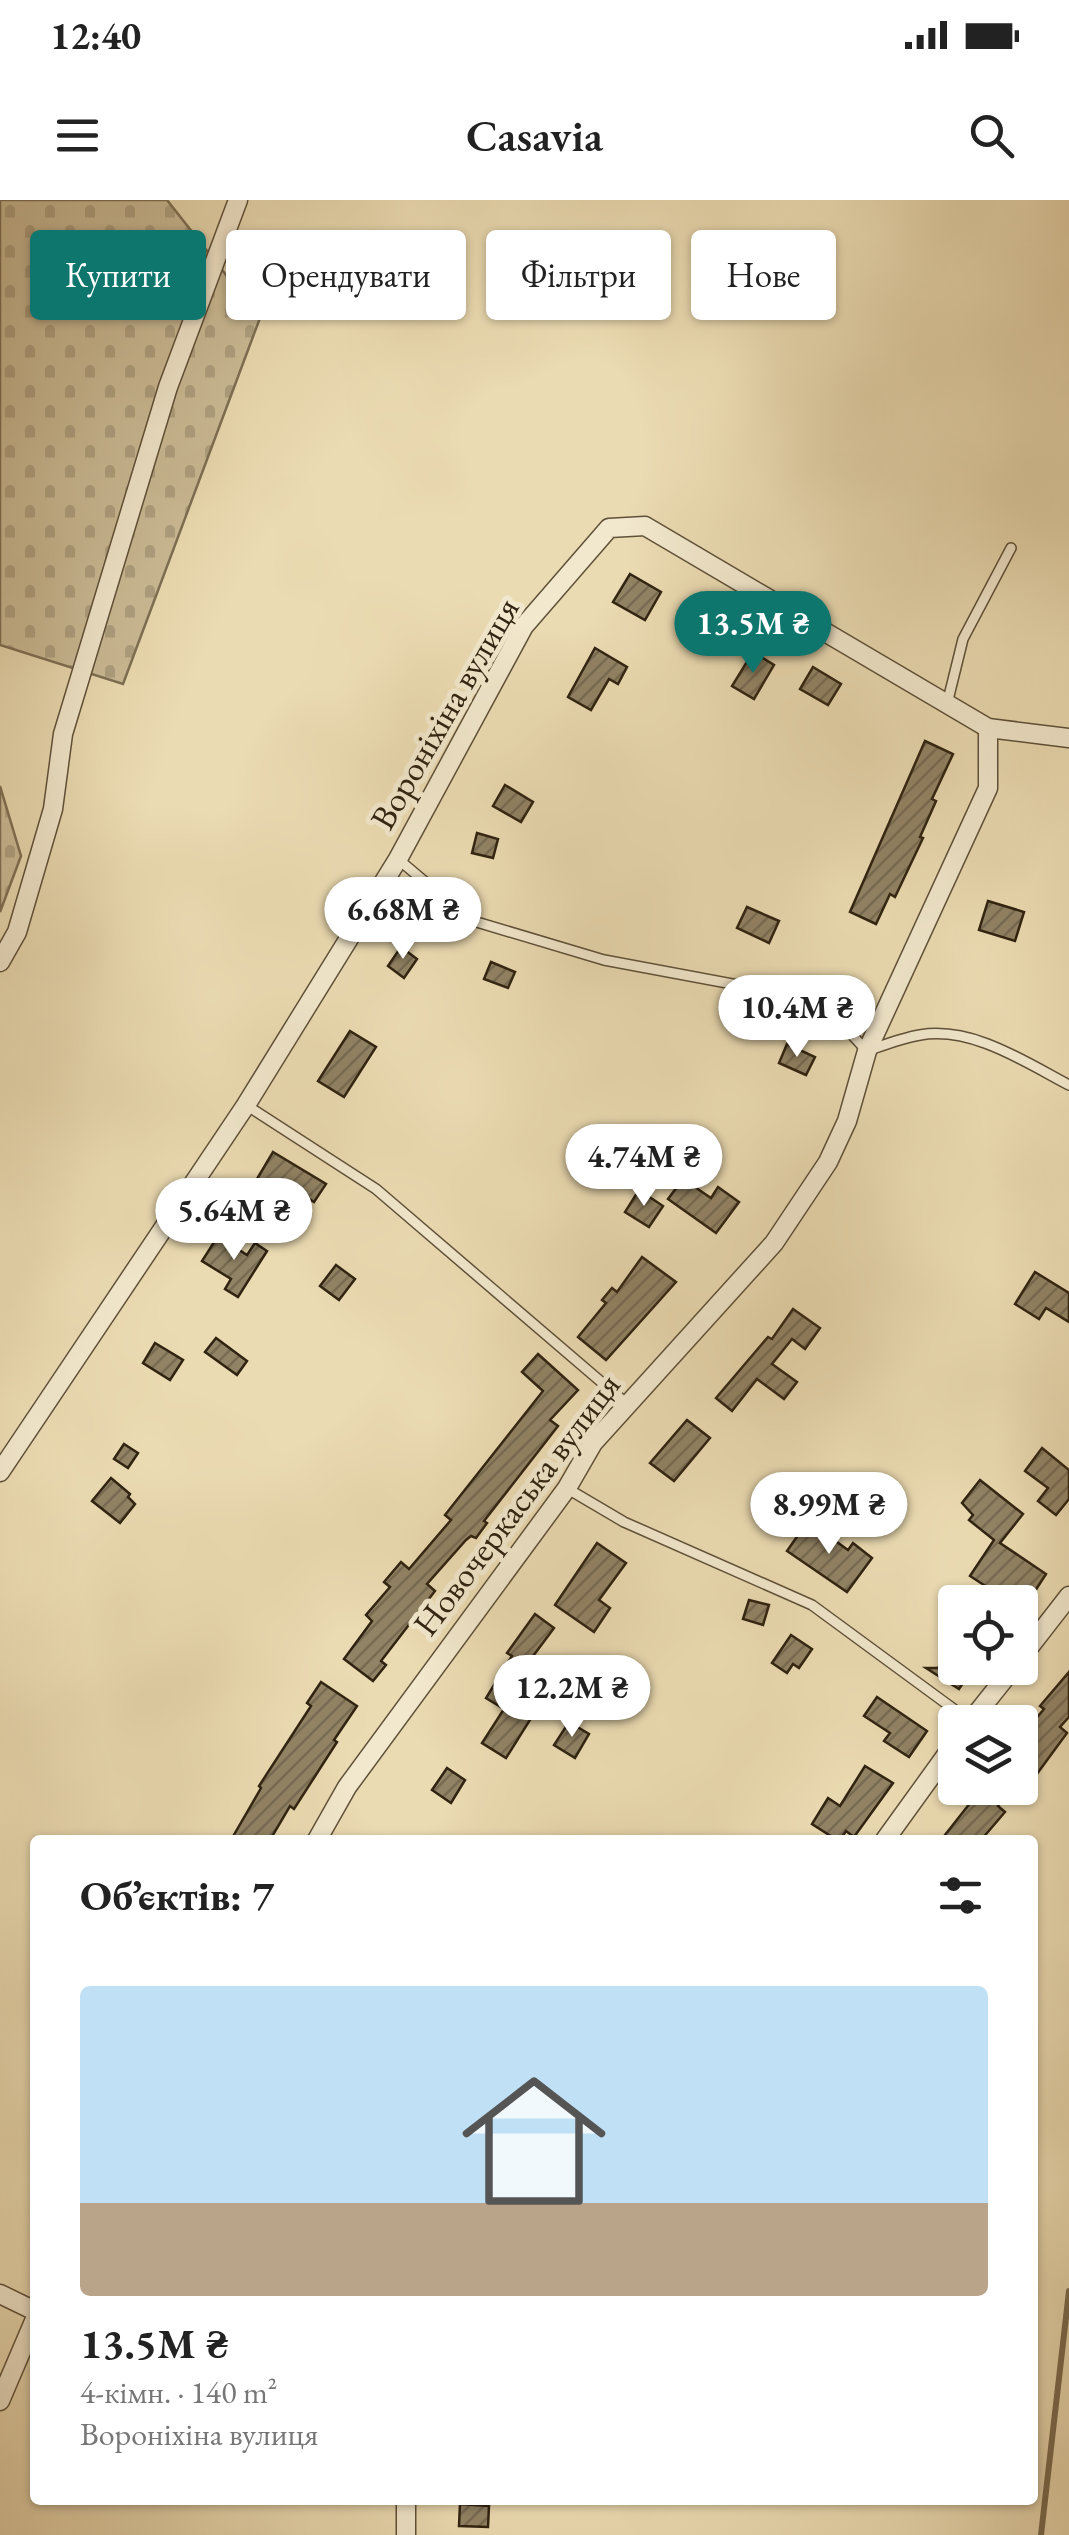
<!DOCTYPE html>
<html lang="uk">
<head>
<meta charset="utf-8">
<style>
  body { margin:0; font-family:"EB Garamond",serif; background:#f6f6f6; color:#222; height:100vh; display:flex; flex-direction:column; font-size:38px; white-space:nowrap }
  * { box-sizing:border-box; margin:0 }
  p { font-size:32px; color:#767676 }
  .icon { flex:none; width:55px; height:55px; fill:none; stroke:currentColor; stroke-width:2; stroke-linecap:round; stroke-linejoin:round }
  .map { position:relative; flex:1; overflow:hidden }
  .details { position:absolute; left:30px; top:1635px; width:1008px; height:670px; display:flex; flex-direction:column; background:#fff; border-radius:10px; box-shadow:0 2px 8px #0004 }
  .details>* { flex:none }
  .hud { position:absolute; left:30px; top:30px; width:1010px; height:90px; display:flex; gap:20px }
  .buttons { position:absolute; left:938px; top:1385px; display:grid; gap:20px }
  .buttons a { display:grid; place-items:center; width:100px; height:100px; border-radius:10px; background:#fff; box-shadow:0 2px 8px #0004; font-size:50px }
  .price { position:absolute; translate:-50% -85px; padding:0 22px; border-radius:35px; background:#fff; color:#222; font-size:32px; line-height:65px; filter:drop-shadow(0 2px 5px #0008) }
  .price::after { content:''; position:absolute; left:50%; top:60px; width:30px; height:22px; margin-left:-15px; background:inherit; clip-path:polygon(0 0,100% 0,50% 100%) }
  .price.selected { background:#0f766e; color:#fff }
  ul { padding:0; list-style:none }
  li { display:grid; align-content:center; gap:20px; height:530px; padding:0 50px }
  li+li { border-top:2px solid #e0e0e0 }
  li span { display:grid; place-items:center; height:310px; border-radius:10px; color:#555 }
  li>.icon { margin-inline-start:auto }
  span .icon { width:180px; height:180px; fill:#fffc; stroke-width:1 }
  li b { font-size:42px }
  h2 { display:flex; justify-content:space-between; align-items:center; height:120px; padding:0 50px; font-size:42px }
  .pill { padding:0 35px; border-radius:10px; background:#fff; box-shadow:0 2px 8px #0004; font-size:35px; line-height:90px }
  .pill.selected { background:#0f766e; color:#fff }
  .status { display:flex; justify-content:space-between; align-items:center; height:70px; padding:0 50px; background:#fff; direction:ltr }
  .status svg { height:28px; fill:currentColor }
  header { display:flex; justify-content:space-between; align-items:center; height:130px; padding:0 50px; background:#fff; font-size:45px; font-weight:600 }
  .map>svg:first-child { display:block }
  .cemetery { fill:url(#cemetery-stones); stroke:#7e7054; stroke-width:2.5 }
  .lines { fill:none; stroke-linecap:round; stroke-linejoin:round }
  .stream { stroke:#7a6c51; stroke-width:6 }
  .building { fill:url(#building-hatch); stroke:#302311; stroke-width:2.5 }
  .lane-casing { stroke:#5f5139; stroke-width:12 }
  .street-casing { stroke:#5f5139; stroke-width:21 }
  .lane { stroke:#f2e8cd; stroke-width:9 }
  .street { stroke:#f2e8cd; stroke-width:18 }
  .labels { text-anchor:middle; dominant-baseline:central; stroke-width:10; stroke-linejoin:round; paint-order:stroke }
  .street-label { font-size:35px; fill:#302311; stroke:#f2e8cd }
</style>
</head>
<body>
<div class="status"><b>12:40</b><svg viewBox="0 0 49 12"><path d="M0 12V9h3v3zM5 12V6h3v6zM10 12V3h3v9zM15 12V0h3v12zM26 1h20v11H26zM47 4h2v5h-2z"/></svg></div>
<header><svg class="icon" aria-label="menu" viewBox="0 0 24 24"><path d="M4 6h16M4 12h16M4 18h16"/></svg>Casavia<svg class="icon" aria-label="search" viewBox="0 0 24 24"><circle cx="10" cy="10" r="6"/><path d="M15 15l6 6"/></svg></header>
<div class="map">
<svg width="1069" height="2335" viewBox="0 0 1069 2335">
  <defs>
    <pattern id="cemetery-stones" width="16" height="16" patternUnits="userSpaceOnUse" patternTransform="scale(2.5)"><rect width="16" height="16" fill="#cbbc97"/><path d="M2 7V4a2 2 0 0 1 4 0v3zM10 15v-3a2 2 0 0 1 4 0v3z" fill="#afa181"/></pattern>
    <pattern id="building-hatch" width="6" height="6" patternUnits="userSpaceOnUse" patternTransform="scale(2.5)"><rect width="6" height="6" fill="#918365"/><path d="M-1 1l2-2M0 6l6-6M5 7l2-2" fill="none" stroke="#776b52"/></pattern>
  </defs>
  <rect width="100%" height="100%" fill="#ebdbb2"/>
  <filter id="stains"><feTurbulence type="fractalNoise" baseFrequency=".002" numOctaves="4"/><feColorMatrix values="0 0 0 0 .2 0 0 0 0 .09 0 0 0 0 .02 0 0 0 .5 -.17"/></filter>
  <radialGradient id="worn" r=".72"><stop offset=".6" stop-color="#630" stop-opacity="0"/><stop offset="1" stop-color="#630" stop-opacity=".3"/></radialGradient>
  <g class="cemetery">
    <path d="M0,0H167L260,118L123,484L0,445Z"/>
    <path d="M0,586L21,656L0,712Z"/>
  </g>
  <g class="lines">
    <path class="stream" d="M1041,2335L1069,2091"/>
  </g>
  <g class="building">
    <path d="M630,374L661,392L645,420L613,402Z"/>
    <path d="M595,448L627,467L618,484L609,479L591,510L568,497Z"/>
    <path d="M753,452L774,465L754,499L732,486Z"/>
    <path d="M813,467L841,484L828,505L800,489Z"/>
    <path d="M925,541L953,554L932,599L936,601L920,637L923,638L895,697L890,694L876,724L850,712Z"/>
    <path d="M505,585L533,602L521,622L493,606Z"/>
    <path d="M477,633L498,639L493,658L472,653Z"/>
    <path d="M988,701L1024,712L1015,741L979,730Z"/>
    <path d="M747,707L779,721L769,743L737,728Z"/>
    <path d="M401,747L417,759L404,778L388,766Z"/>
    <path d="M491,762L515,772L508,788L484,779Z"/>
    <path d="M350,831L376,847L344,897L318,881Z"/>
    <path d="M787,844L815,857L806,875L779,863Z"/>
    <path d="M273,952L326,984L314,1002L286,984L277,998L254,984Z"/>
    <path d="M683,979L711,998L718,987L739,1002L716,1033L668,999Z"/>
    <path d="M639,990L663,1006L649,1027L625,1012Z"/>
    <path d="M218,1036L247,1055L255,1043L267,1051L238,1097L225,1089L231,1079L202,1061Z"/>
    <path d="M642,1057L676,1082L606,1160L578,1137L606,1103L602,1100L612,1088L617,1092Z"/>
    <path d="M336,1065L355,1079L339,1100L320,1086Z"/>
    <path d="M1035,1072L1069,1093V1122L1046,1108L1039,1119L1015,1104Z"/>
    <path d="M793,1109L820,1128L805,1149L792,1139L772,1164L797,1182L784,1199L757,1179L732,1211L716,1198L768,1137L772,1139Z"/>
    <path d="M216,1138L247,1161L237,1175L205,1152Z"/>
    <path d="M155,1143L183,1160L170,1180L143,1163Z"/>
    <path d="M538,1154L578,1190L550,1220L558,1226L484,1321L487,1323L476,1338L471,1336L466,1340L427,1384L435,1391L381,1461L386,1465L373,1481L344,1459L372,1421L366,1415L390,1387L384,1382L401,1362L409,1369L451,1320L445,1315L543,1191L522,1172Z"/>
    <path d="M687,1220L710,1238L674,1281L650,1263Z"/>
    <path d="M124,1244L138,1253L128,1268L114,1259Z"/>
    <path d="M1042,1248L1069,1270V1299L1056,1315L1038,1301L1048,1288L1025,1271Z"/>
    <path d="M111,1278L130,1294L128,1297L135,1304L120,1323L92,1301Z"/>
    <path d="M980,1280L1023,1314L1000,1343L1046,1374L1022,1411L1020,1402H1010L970,1376L994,1340L969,1320L973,1315L962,1303Z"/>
    <path d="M808,1321L848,1350L853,1343L872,1358L847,1392L787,1351Z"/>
    <path d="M597,1343L626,1363L599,1400L610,1408L594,1432L555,1405Z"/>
    <path d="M749,1400L769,1405L763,1425L743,1419Z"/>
    <path d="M535,1414L554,1428L516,1479L545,1496L506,1558L482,1543L504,1509L486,1498L512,1456L507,1453Z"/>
    <path d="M791,1435L812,1449L799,1468L793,1464L787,1473L772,1463Z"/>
    <path d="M955,1441V1468H973L959,1489L926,1468H938Z"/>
    <path d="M1069,1472V1517L1060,1527L1067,1533L1031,1582L1020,1572V1544L1027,1535L1024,1533L1044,1509L1040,1506Z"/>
    <path d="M321,1482L357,1506L334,1540L337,1542L294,1609L290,1606L270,1640H231L261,1588L259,1586L311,1506L307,1503Z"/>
    <path d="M877,1497L927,1531L909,1557L884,1541L890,1533L864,1516Z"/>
    <path d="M569,1522L589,1534L575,1558L554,1545Z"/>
    <path d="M865,1566L893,1583L854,1637L846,1631L840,1640H837L812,1624L828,1598L840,1606Z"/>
    <path d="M447,1568L465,1580L451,1603L432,1590Z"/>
    <path d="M982,1588H1013L998,1606L1005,1612L981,1640H941Z"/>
    <path d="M460,2304L489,2306L488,2327L459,2326Z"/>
  </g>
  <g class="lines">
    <defs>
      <g id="lane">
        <path d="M947,504L963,439L1011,348"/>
        <path d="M398,659L470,720L604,760L765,790L809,802L838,820L867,851C884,845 902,838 920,835C972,826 1025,862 1069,885"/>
        <path d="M246,905L376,989L627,1204"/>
        <path d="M568,1289L624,1322L812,1405L970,1521"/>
      </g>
      <g id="street">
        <path d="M0,762L17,732L53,609L63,534L168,187L238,0"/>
        <path d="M0,1272L246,905L398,659L524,426L609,328L645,326L988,528L1069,538"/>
        <path d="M1020,1459L1069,1396"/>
        <path d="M970,1522L1013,1468"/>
        <path d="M317,1640L347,1587L567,1288L593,1243L774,1043L828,962L847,921L867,851L988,588V528"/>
        <path d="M885,1640L955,1543"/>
        <path d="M0,2094L35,2111"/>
        <path d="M0,2201L35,2119"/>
        <path d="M406,2335V2300"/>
      </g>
    </defs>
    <use href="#lane" class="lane-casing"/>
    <use href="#street" class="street-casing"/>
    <use href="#lane" class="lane"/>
    <use href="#street" class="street"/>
  </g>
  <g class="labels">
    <g class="street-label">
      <text transform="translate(444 513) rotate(-60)">Вороніхіна вулиця</text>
      <text transform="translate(516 1304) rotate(-53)">Новочеркаська вулиця</text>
    </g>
  </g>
  <rect width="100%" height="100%" filter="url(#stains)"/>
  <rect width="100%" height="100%" fill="url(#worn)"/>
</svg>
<div class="buttons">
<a><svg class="icon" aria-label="locate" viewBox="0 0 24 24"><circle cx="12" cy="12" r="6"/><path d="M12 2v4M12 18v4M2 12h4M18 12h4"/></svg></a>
<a><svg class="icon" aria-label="layers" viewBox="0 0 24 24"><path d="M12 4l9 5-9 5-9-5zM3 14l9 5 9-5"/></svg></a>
</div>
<b class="price selected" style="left:753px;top:476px">13.5M ₴</b>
<b class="price" style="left:403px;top:762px">6.68M ₴</b>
<b class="price" style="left:797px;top:860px">10.4M ₴</b>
<b class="price" style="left:644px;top:1009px">4.74M ₴</b>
<b class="price" style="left:234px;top:1063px">5.64M ₴</b>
<b class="price" style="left:829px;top:1357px">8.99M ₴</b>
<b class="price" style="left:572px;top:1540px">12.2M ₴</b>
<div class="hud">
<a class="pill selected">Купити</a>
<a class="pill">Орендувати</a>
<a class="pill">Фільтри</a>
<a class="pill">Нове</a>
</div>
<section class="details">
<h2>Об’єктів: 7<svg class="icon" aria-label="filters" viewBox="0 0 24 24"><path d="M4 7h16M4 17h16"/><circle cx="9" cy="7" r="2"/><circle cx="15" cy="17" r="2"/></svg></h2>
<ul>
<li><span style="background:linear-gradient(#bfe0f5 70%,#b9a48a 0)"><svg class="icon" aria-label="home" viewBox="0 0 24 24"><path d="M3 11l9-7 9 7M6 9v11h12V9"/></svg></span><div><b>13.5M ₴</b><p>4-кімн. · 140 m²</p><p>Вороніхіна вулиця</p></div></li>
</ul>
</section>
</div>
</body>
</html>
